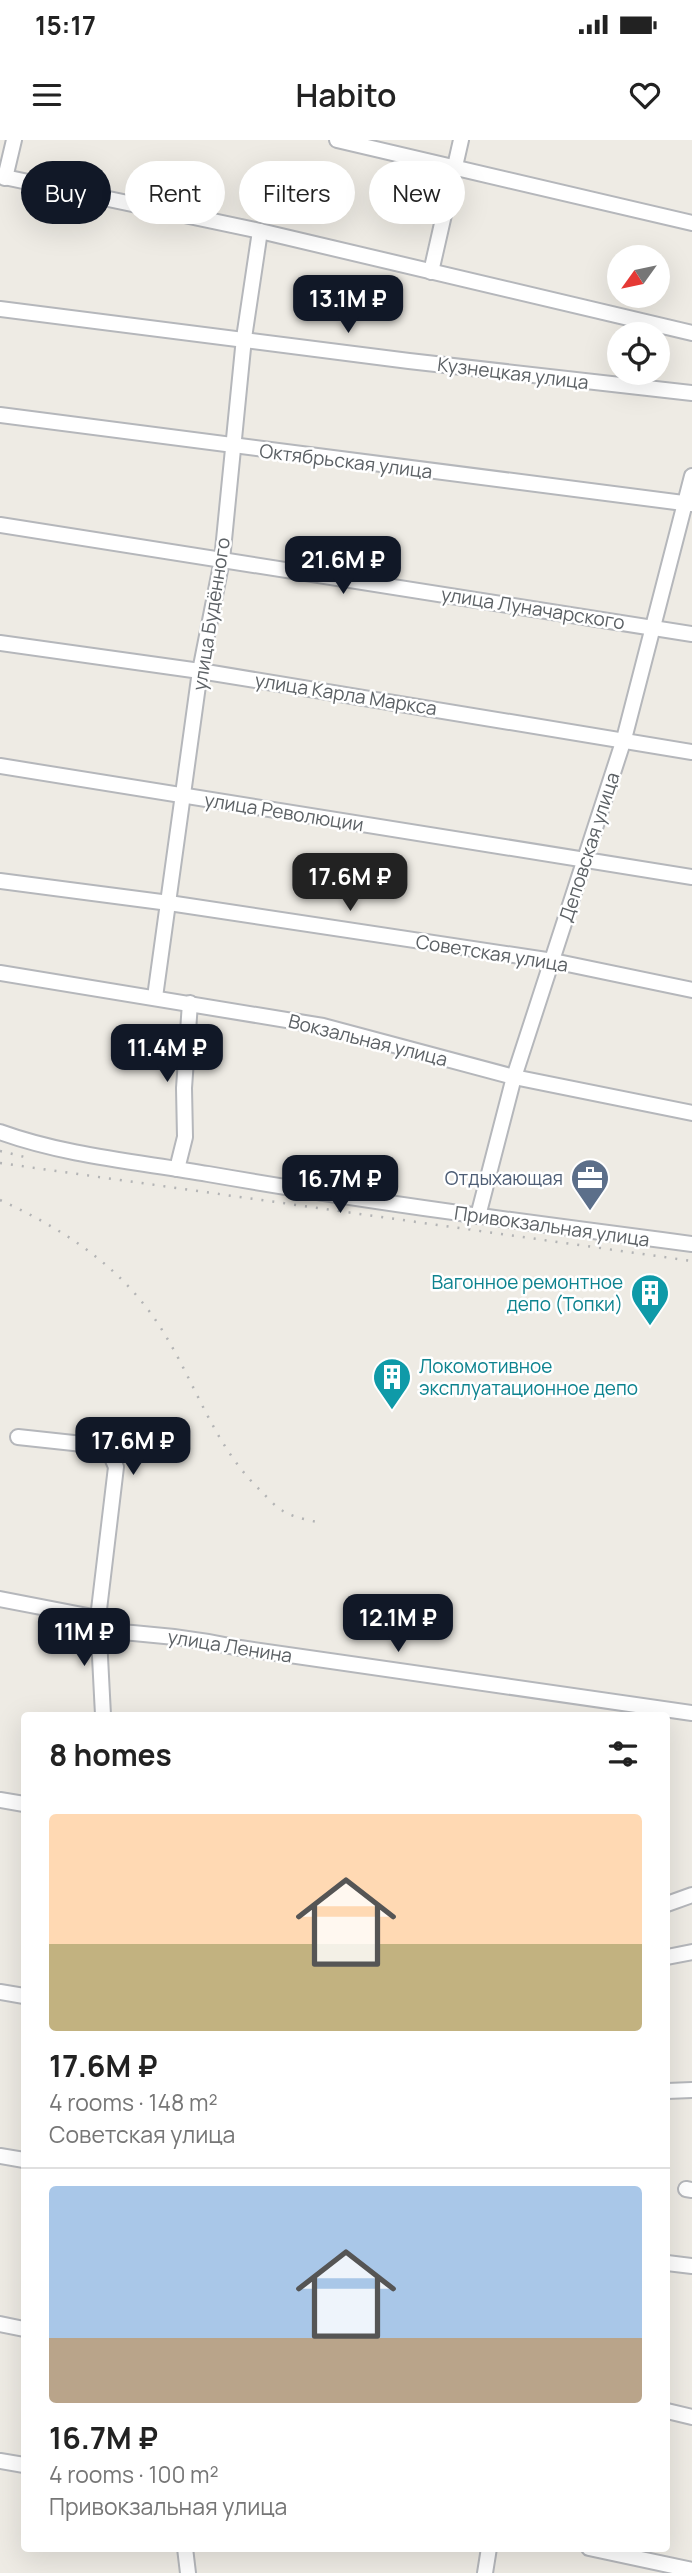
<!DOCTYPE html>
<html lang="en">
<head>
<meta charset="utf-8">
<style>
  body { margin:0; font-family:Manrope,sans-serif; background:#f2f2f2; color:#222; height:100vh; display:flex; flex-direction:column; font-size:26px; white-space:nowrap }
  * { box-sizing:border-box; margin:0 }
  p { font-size:23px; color:#767676 }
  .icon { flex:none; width:38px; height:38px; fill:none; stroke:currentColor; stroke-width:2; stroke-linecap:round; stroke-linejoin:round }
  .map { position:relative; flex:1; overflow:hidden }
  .drawer { position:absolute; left:21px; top:1572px; width:649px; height:840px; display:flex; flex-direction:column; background:#fff; border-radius:7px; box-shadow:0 7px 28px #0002 }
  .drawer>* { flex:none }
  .hud { position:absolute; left:21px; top:21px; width:651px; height:63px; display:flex; gap:14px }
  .needle { width:46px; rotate:237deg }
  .fabs { position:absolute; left:607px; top:105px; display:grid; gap:14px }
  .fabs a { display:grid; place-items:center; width:63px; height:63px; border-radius:50%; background:#fff; box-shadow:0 7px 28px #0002; font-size:35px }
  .price { position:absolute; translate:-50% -60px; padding:0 16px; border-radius:14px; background:#111827; color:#fff; font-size:23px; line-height:46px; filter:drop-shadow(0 2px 4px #0008) }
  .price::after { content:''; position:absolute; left:50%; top:42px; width:21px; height:16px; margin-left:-10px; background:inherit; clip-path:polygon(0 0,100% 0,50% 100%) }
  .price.active { background:#222; color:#fff }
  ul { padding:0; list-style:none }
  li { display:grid; align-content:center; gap:14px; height:371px; padding:0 28px }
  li+li { border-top:2px solid #e0e0e0 }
  li span { display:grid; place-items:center; height:217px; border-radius:7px; color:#555 }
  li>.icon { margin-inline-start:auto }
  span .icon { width:126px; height:126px; fill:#fffc; stroke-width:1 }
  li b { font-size:30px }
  h2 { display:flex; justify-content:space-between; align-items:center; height:84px; padding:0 28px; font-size:30px }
  .pill { padding:0 24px; border-radius:32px; background:#fff; box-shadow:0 7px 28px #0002; font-size:24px; line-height:63px }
  .pill.active { background:#111827; color:#fff }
  .status { display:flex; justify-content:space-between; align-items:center; height:49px; padding:0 35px; background:#fff; direction:ltr }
  .status svg { height:19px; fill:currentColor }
  header { display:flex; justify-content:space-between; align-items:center; height:91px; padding:0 28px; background:#fff; font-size:32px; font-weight:600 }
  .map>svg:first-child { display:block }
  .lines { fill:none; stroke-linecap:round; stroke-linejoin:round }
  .minor-casing { stroke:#b5b7bb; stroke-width:18 }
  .minor { stroke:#fff; stroke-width:14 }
  .rail { stroke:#b3b4b5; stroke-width:2.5; stroke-dasharray:2 9; stroke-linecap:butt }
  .labels { text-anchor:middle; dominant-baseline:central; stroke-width:5; stroke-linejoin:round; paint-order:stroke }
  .street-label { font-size:19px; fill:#5c6165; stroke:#fff }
  .service-label { font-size:19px; fill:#4e5e75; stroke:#fff; text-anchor:end }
  .culture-label { font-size:19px; fill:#0d838f; stroke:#fff; text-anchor:end }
</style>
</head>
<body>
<div class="status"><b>15:17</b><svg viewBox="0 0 49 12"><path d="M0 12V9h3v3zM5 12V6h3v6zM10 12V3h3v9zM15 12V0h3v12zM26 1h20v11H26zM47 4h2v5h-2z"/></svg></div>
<header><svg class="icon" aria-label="menu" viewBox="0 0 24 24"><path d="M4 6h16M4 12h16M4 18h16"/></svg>Habito<svg class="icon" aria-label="heart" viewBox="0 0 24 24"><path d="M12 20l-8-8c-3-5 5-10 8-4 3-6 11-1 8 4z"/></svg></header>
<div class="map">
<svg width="692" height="2433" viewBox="0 0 692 2433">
  <rect width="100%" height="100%" fill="#eeebe4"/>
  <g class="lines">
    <defs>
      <g id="minor">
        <path d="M337,0L692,83"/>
        <path d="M0,36L260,91L692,193"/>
        <path d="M5,38L14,0"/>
        <path d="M431,132L461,0"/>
        <path d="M0,169L409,221L692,253"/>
        <path d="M0,275L691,364"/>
        <path d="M0,385L692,494"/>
        <path d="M0,503L200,531L692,612"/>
        <path d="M0,626L692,737"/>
        <path d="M0,741L169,763L553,821L692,850"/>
        <path d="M0,833L323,886L514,937L692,973"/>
        <path d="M155,857L200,531L222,420L244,198L260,91"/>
        <path d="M0,992C66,1016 140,1022 208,1034C369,1062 530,1083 692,1104"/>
        <path d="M177,1029L185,997L184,948L190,863"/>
        <path d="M478,1076L514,937L624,599L692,336"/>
        <path d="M18,1297L92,1305L110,1313L116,1327L98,1478L103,1575"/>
        <path d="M0,1459L98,1478"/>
        <path d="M100,1491C148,1493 193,1498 240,1508L692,1573"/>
        <path d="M0,1660L24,1664"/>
        <path d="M667,1764L692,1755"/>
        <path d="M667,1817L692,1812"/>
        <path d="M0,1852L24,1856"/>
        <path d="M667,1951L692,1950"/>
        <path d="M0,2016L24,2020"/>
        <path d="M686,2049L692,2050"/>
        <path d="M667,2123L692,2126"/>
        <path d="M0,2184L24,2189"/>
        <path d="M667,2271L692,2277"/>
        <path d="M0,2321L24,2325"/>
        <path d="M185,2408L188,2433"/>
        <path d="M589,2408L692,2430"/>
        <path d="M485,2433L489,2408"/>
      </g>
    </defs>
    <use href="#minor" class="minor-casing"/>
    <use href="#minor" class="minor"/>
    <g class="rail">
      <path d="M0,1011L29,1018"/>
      <path d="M0,1023L692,1121"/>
      <path d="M0,1060C54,1085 104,1115 142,1162C190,1220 206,1299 261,1351C268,1358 276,1368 285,1372C295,1378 309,1380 321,1383"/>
    </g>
  </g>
  <defs>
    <symbol id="office-pin" viewBox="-11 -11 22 30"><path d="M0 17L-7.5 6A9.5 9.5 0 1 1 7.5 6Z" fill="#5c6f8a" stroke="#fff"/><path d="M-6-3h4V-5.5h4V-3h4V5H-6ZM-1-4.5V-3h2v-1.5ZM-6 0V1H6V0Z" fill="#fff"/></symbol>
    <symbol id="building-pin" viewBox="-11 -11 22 30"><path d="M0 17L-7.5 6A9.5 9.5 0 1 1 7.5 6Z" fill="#0f9aa8" stroke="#fff"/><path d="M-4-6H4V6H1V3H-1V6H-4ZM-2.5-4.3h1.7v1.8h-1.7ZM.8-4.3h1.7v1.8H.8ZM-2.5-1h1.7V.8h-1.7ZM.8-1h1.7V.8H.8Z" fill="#fff"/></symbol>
  </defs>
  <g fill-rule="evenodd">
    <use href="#office-pin" x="568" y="1016" width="44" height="60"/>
    <use href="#building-pin" x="628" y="1131" width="44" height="60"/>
    <use href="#building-pin" x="370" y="1215" width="44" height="60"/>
  </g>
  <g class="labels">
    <g class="street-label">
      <text transform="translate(513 233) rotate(7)">Кузнецкая улица</text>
      <text transform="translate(346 321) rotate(7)">Октябрьская улица</text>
      <text transform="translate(533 468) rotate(9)">улица Луначарского</text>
      <text transform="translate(211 474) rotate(-81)">улица Будённого</text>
      <text transform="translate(346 554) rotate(9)">улица Карла Маркса</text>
      <text transform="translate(284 672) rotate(9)">улица Революции</text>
      <text transform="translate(589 707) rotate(-72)">Деповская улица</text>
      <text transform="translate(492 813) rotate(9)">Советская улица</text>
      <text transform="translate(368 900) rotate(14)">Вокзальная улица</text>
      <text transform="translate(552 1086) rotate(8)">Привокзальная улица</text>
      <text transform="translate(230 1506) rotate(9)">улица Ленина</text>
    </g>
    <g class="service-label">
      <text x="563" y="1038">Отдыхающая</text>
    </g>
    <g class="culture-label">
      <text x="623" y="1142">Вагонное ремонтное<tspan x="623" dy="22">депо (Топки)</tspan></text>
      <text x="419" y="1226" text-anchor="start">Локомотивное<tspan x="419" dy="22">эксплуатационное депо</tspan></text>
    </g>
  </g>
</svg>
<div class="fabs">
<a><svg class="needle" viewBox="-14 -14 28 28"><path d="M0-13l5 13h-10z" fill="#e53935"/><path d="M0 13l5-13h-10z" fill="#767676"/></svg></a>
<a><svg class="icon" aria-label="locate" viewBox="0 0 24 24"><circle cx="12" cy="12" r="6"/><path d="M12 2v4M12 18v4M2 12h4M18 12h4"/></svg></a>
</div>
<b class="price" style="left:348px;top:195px">13.1M ₽</b>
<b class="price" style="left:343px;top:456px">21.6M ₽</b>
<b class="price active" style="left:350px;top:773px">17.6M ₽</b>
<b class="price" style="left:167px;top:944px">11.4M ₽</b>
<b class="price" style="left:340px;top:1075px">16.7M ₽</b>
<b class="price" style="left:133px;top:1337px">17.6M ₽</b>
<b class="price" style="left:398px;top:1514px">12.1M ₽</b>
<b class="price" style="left:84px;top:1528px">11M ₽</b>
<div class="hud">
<a class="pill active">Buy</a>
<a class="pill">Rent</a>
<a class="pill">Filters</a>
<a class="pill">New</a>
</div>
<section class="drawer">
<h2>8 homes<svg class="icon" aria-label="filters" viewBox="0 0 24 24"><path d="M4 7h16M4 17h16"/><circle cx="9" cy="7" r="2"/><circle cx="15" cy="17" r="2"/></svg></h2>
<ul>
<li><span style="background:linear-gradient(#ffd9b3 60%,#c2b280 0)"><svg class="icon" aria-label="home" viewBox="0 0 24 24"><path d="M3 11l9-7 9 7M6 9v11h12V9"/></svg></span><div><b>17.6M ₽</b><p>4 rooms · 148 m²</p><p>Советская улица</p></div></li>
<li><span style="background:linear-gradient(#a9c7e8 70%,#b9a48a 0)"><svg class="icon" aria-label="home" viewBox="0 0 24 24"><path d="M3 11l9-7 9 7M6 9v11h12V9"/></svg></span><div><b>16.7M ₽</b><p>4 rooms · 100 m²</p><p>Привокзальная улица</p></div></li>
</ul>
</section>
</div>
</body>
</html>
